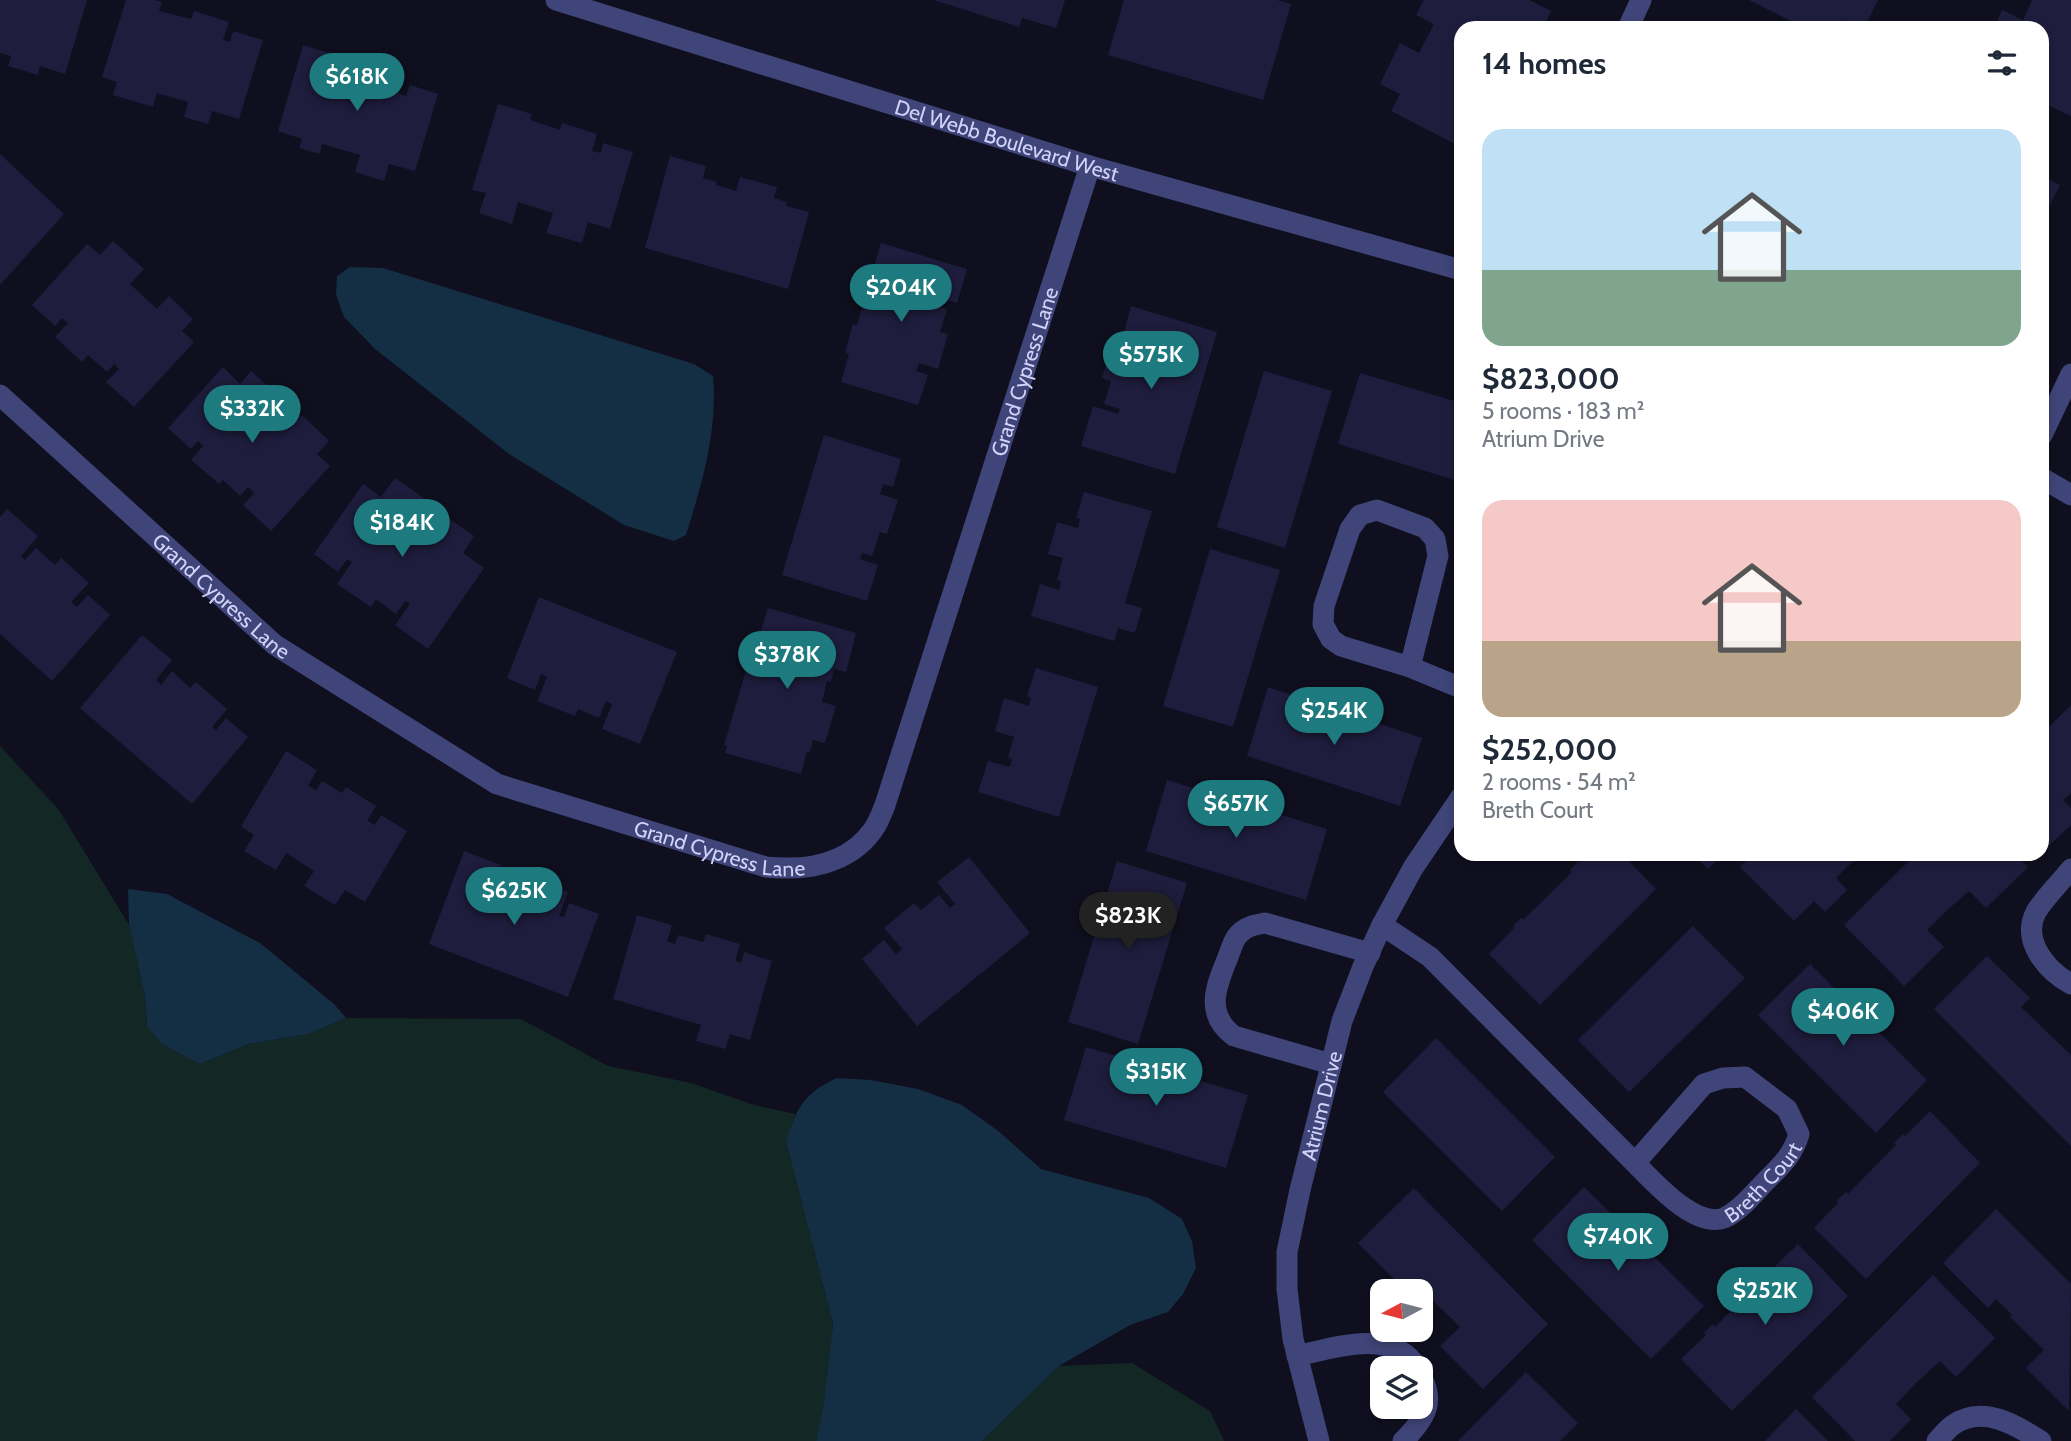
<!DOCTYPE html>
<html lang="en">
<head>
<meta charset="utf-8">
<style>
  body { margin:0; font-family:Cabin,sans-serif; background:#f2f2f3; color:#1f2937; height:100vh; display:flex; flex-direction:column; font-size:26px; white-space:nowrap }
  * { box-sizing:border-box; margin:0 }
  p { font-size:23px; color:#747a83 }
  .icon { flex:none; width:38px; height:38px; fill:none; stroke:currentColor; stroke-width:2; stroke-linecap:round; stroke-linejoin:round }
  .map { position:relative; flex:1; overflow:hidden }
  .panel { position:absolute; left:1454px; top:21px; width:595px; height:840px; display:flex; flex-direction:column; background:#fff; border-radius:21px; box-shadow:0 4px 10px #0003 }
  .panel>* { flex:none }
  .needle { width:46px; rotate:263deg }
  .tools { position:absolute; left:1370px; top:1279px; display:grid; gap:14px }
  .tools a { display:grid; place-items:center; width:63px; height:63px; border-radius:14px; background:#fff; box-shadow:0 4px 10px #0003; font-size:35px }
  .price { position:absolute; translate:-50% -60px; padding:0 16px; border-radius:24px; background:#1d7a7e; color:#fff; font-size:23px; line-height:46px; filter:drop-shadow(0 2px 4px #0008) }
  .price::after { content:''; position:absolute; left:50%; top:42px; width:21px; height:16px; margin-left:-10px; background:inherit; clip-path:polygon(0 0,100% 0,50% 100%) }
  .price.on { background:#222; color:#fff }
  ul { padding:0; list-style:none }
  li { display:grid; align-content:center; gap:14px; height:371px; padding:0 28px }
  li span { display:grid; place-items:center; height:217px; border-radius:21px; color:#555 }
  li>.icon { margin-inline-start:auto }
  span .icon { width:126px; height:126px; fill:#fffc; stroke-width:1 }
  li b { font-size:30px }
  h2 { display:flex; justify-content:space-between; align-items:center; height:84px; padding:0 28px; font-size:30px }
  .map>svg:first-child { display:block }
  .green { fill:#132824 }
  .water { fill:#142e43 }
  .building { fill:#1f1d3d }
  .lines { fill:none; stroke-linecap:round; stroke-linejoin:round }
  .minor { stroke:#3f4578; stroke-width:21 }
  .labels { text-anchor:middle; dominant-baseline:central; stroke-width:5; stroke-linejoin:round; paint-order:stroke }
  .street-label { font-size:21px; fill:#d2d3fa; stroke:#0f0f1f }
</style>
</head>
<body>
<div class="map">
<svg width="2071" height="1441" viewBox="0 0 2071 1441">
  <rect width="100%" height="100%" fill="#0f0f1f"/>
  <g class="green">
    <path d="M0,746L59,810L129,925L145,997L147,1026L200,1064L249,1044L309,1034L346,1018L521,1019L608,1066L691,1083L754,1105L795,1114L786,1142L833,1324L823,1408L816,1441H0Z"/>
    <path d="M1132,1363L1210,1411L1224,1441H982L1059,1366Z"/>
  </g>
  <g class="water">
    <path d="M350,267L383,268L694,364L713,376C718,430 702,484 686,535L674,541L624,525L509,454L375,349L344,317L336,295L337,276Z"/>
    <path d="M128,889L167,894L260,943L334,1004L346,1018L309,1034L249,1044L200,1064L162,1044L147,1026L145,997L129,925Z"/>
    <path d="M837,1078L871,1080L918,1089L962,1105L997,1130L1041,1169L1149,1198L1182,1219L1192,1241L1196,1268L1183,1294L1168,1312L1130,1325L1059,1366L982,1441H816L823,1408L833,1324L786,1142C796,1108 804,1093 837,1078Z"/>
  </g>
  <g class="building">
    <path d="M0,0H87L65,74L40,66L38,75L8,66L11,56L0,53Z"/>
    <path d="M126,0H154L162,2L159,11L191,19L194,11L229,22L223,40L230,42L233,31L263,40L239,119L212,111L208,124L184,117L188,102L157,93L153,107L113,95L117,82L102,77Z"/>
    <path d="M934,0H1065L1056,28L1022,18L1019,27Z"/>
    <path d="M1124,0H1277L1291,4L1263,100L1108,55Z"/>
    <path d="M1424,0H1529L1551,11L1543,28H1461V147L1391,111L1400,94L1380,84L1400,43L1419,53L1434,24L1416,15Z"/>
    <path d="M1749,0H1878L1864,28L1845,20L1842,28H1805Z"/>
    <path d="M2032,0H2071V116L2042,102V28H1994L2002,10L2023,20Z"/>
    <path d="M303,45L339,56L334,73L340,75L344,64L368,72L369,65L404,75L398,93L406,96L410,85L438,94L415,171L389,164L384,181L355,172L360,155L322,144L320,154L299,148L302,139L278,131Z"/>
    <path d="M498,104L532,114L530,120L560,130L562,123L597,134L592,151L601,153L603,143L633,152L610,229L588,222L582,243L546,233L553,213L543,210L518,202L512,224L479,213L486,193L472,190Z"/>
    <path d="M0,154L64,214L0,285Z"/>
    <path d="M670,156L706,166L703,178L717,182L716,185L730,189L736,191L740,177L777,187L774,198L787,202L786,206L809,212L788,289L645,248Z"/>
    <path d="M2042,176L2060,185L2042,220Z"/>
    <path d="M113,241L144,269L130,284L157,309L169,296L193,319L182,331L194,342L134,407L106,382L119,369L114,364L107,372L88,355L82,362L55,337L68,323L62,318L55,326L32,305L87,244L100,255Z"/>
    <path d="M881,243L967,269L957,303L938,298L936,306L947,309L940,332L948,334L938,369L919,363L916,371L928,375L918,405L841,382L849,354L845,352L853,324L857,325Z"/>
    <path d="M1131,306L1217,332L1175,474L1081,446L1093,406L1118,414L1120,409L1104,404L1111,381L1102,378L1114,339L1139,346L1140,341L1123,336Z"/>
    <path d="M223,367L240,384L251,371L279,396L267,409L289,429L302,415L329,441L317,454L330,466L271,531L243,505L254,493L248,487L240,496L223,480L219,484L191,460L203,446L198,441L191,449L168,428Z"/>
    <path d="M1264,371L1332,391L1285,548L1217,527Z"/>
    <path d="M1360,373L1461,403V482L1338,444Z"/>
    <path d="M824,435L901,459L893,487L883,484L880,494L898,500L887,534L880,532L872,556L862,553L860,559L878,565L867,601L782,575Z"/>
    <path d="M395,478L424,498L414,513L418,516L415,520L423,525L435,508L438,511L474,536L463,553L484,568L428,649L395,625L410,604L405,601L396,614L376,599L371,607L337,584L352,562L347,559L338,572L314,554L363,484L381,497Z"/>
    <path d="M1084,492L1152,511L1125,603L1142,608L1135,633L1118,628L1114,641L1031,616L1040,584L1059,590L1061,581L1057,580L1063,558L1048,554L1057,522L1078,528L1080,519L1076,518Z"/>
    <path d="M7,509L38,536L21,556L25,560L36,548L55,565L61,558L89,583L71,602L77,607L88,595L110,615L52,681L0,634V517Z"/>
    <path d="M1210,549L1280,570L1233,727L1163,706Z"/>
    <path d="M539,597L677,652L640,744L602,729L612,704L606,701L599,718L578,709L575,716L537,701L547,677L541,674L535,690L507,678Z"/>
    <path d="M768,608L856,633L846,672L834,669L831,682L827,681L822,702L836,706L825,743L813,740L810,752L807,751L801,774L725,753L727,746L724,745L758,630L761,631Z"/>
    <path d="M142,635L172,660L156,680L161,685L172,671L190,688L196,682L227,709L212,727L216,730L226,718L248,737L192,804L80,708Z"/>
    <path d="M1036,668L1098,687L1059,817L978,792L988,761L1010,767L1012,759L1008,757L1014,737L995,731L1004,698L1029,706L1031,698L1027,696Z"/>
    <path d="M1268,687L1422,738L1400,806L1247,756Z"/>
    <path d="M2071,705V793L2063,800L2071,808V825L2042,852V734Z"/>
    <path d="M286,751L317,770L308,786L316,790L322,781L342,793L346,787L376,806L367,821L375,825L381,815L407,831L365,902L345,890L335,905L304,886L314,871L286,853L276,870L244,851L254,835L241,826Z"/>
    <path d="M1167,780L1327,829L1306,900L1146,851Z"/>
    <path d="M464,851L501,865L491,891L497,894L503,879L526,888L530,878L568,892L559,916L564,917L569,903L599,914L568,997L429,944Z"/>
    <path d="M1589,854H1622L1656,889L1540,1005L1489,954L1514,928L1513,926L1521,918L1523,920L1572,872L1570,870L1579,861L1580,863Z"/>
    <path d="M1692,854H1723L1708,869Z"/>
    <path d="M1753,854H1860L1836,878L1847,890L1825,912L1814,901L1794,921L1740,867Z"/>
    <path d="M1916,854H2015L2028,867L1986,908L1969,891L1946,911L1927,930L1944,947L1904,986L1844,925Z"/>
    <path d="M969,857L1030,933L917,1026L862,959L884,940L896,954L902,949L884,928L914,903L921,910L939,895L950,908L955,904L937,882Z"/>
    <path d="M1117,861L1187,883L1138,1044L1068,1022Z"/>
    <path d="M637,915L672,925L667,941L675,944L678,935L703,942L706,934L740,944L735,961L741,963L744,952L772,961L750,1040L730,1034L725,1049L696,1041L701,1025L613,999Z"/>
    <path d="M1693,926L1745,978L1629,1092L1578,1040Z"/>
    <path d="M1987,956L2030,998L2021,1007L2071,1055V1146L1934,1009Z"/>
    <path d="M1810,964L1927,1080L1876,1133L1758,1015Z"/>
    <path d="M1436,1038L1555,1157L1502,1211L1383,1092Z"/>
    <path d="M1086,1047L1248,1095L1226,1168L1064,1120Z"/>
    <path d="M1930,1111L1980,1163L1866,1279L1814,1228L1838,1203L1836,1201L1846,1192L1848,1194L1896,1145L1894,1143L1903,1134L1905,1136Z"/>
    <path d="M1584,1187L1704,1306L1651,1359L1532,1240Z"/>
    <path d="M1414,1188L1548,1324L1483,1389L1440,1346L1460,1327L1410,1278L1401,1286L1358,1243Z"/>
    <path d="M1996,1209L2071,1284L2069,1411L2026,1368L2044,1350L2010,1317L2012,1315L1996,1299L1988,1308L1943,1263Z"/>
    <path d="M1798,1244L1848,1296L1732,1411L1681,1359L1706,1335L1704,1333L1713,1324L1715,1327L1763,1278L1760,1276L1769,1267L1772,1269Z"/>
    <path d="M1933,1275L1995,1338L1956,1377L1940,1361L1916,1383L1896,1404L1911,1419L1890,1441H1855L1812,1397Z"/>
    <path d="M1526,1372L1578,1423L1560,1441H1458Z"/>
    <path d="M1796,1409L1828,1441H1765Z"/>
  </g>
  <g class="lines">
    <g class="minor">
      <path id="s1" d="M556,0L1090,166L1461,270"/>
      <path d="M1628,28L1641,0"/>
      <path id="s2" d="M0,395L275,645L497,784L766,867C805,871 848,865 873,830C878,823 882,813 885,805L1090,166"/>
      <path d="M2042,435L2071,374"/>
      <path d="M2042,478L2071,495"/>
      <path d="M1410,667L1438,556L1435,539L1425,528L1377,510L1360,515L1350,529L1324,606L1323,624L1331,639L1341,646L1410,667L1461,688"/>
      <path d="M2071,869C2060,883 2045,897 2036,912C2021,941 2047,971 2071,984"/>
      <path id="s3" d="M1382,925L1430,957L1635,1163C1653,1181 1695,1229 1724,1218C1738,1212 1751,1197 1761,1186C1778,1168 1792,1158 1799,1134L1787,1109L1745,1077L1723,1078L1704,1084L1635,1163"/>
      <path d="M1331,1064L1234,1036C1204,1014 1216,986 1228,957C1231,949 1234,938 1240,933C1247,926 1255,925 1265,923L1370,953"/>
      <path d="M1297,1356C1333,1348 1394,1327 1417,1368"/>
      <path id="s4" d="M1319,1441L1293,1339L1287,1289V1252L1300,1190L1342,1021L1364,964L1382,925L1413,868L1461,797"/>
      <path d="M1403,1441C1424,1420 1436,1403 1421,1376"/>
      <path d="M1937,1441C1942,1436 1947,1429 1953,1425C1982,1404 2016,1425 2041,1441"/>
    </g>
  </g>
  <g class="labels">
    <g class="street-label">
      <text stroke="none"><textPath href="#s1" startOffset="472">Del Webb Boulevard West</textPath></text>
      <text stroke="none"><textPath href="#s2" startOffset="1517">Grand Cypress Lane</textPath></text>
      <text stroke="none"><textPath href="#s2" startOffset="299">Grand Cypress Lane</textPath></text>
      <text stroke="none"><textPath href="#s2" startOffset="866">Grand Cypress Lane</textPath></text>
      <text stroke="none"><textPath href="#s4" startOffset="343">Atrium Drive</textPath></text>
      <text stroke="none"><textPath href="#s3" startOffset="511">Breth Court</textPath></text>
    </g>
  </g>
</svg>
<div class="tools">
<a><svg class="needle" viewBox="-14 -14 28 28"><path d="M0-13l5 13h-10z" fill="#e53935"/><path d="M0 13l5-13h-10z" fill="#747a83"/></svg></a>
<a><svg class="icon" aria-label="layers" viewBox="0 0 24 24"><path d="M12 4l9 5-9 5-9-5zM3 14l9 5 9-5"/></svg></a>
</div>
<b class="price" style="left:357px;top:113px">$618K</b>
<b class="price" style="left:901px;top:324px">$204K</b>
<b class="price" style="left:1151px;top:391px">$575K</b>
<b class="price" style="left:252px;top:445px">$332K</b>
<b class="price" style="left:402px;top:559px">$184K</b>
<b class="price" style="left:787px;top:691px">$378K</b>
<b class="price" style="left:1334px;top:747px">$254K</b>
<b class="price" style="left:1236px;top:840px">$657K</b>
<b class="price" style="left:514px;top:927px">$625K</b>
<b class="price on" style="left:1128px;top:952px">$823K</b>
<b class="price" style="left:1843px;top:1048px">$406K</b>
<b class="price" style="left:1156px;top:1108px">$315K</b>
<b class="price" style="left:1618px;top:1273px">$740K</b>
<b class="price" style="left:1765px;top:1327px">$252K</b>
<section class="panel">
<h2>14 homes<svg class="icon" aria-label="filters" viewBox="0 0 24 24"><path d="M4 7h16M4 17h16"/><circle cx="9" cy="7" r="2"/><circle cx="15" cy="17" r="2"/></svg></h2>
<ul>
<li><span style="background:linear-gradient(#bfe0f5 65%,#7fa58c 0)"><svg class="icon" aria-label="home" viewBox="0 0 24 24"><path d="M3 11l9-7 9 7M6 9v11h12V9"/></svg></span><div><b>$823,000</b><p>5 rooms · 183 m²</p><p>Atrium Drive</p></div></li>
<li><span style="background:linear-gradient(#f6c9c9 65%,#b9a48a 0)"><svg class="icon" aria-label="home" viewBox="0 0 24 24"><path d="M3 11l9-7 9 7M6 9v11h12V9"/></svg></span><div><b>$252,000</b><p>2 rooms · 54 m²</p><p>Breth Court</p></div></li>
</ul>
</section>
</div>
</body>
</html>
